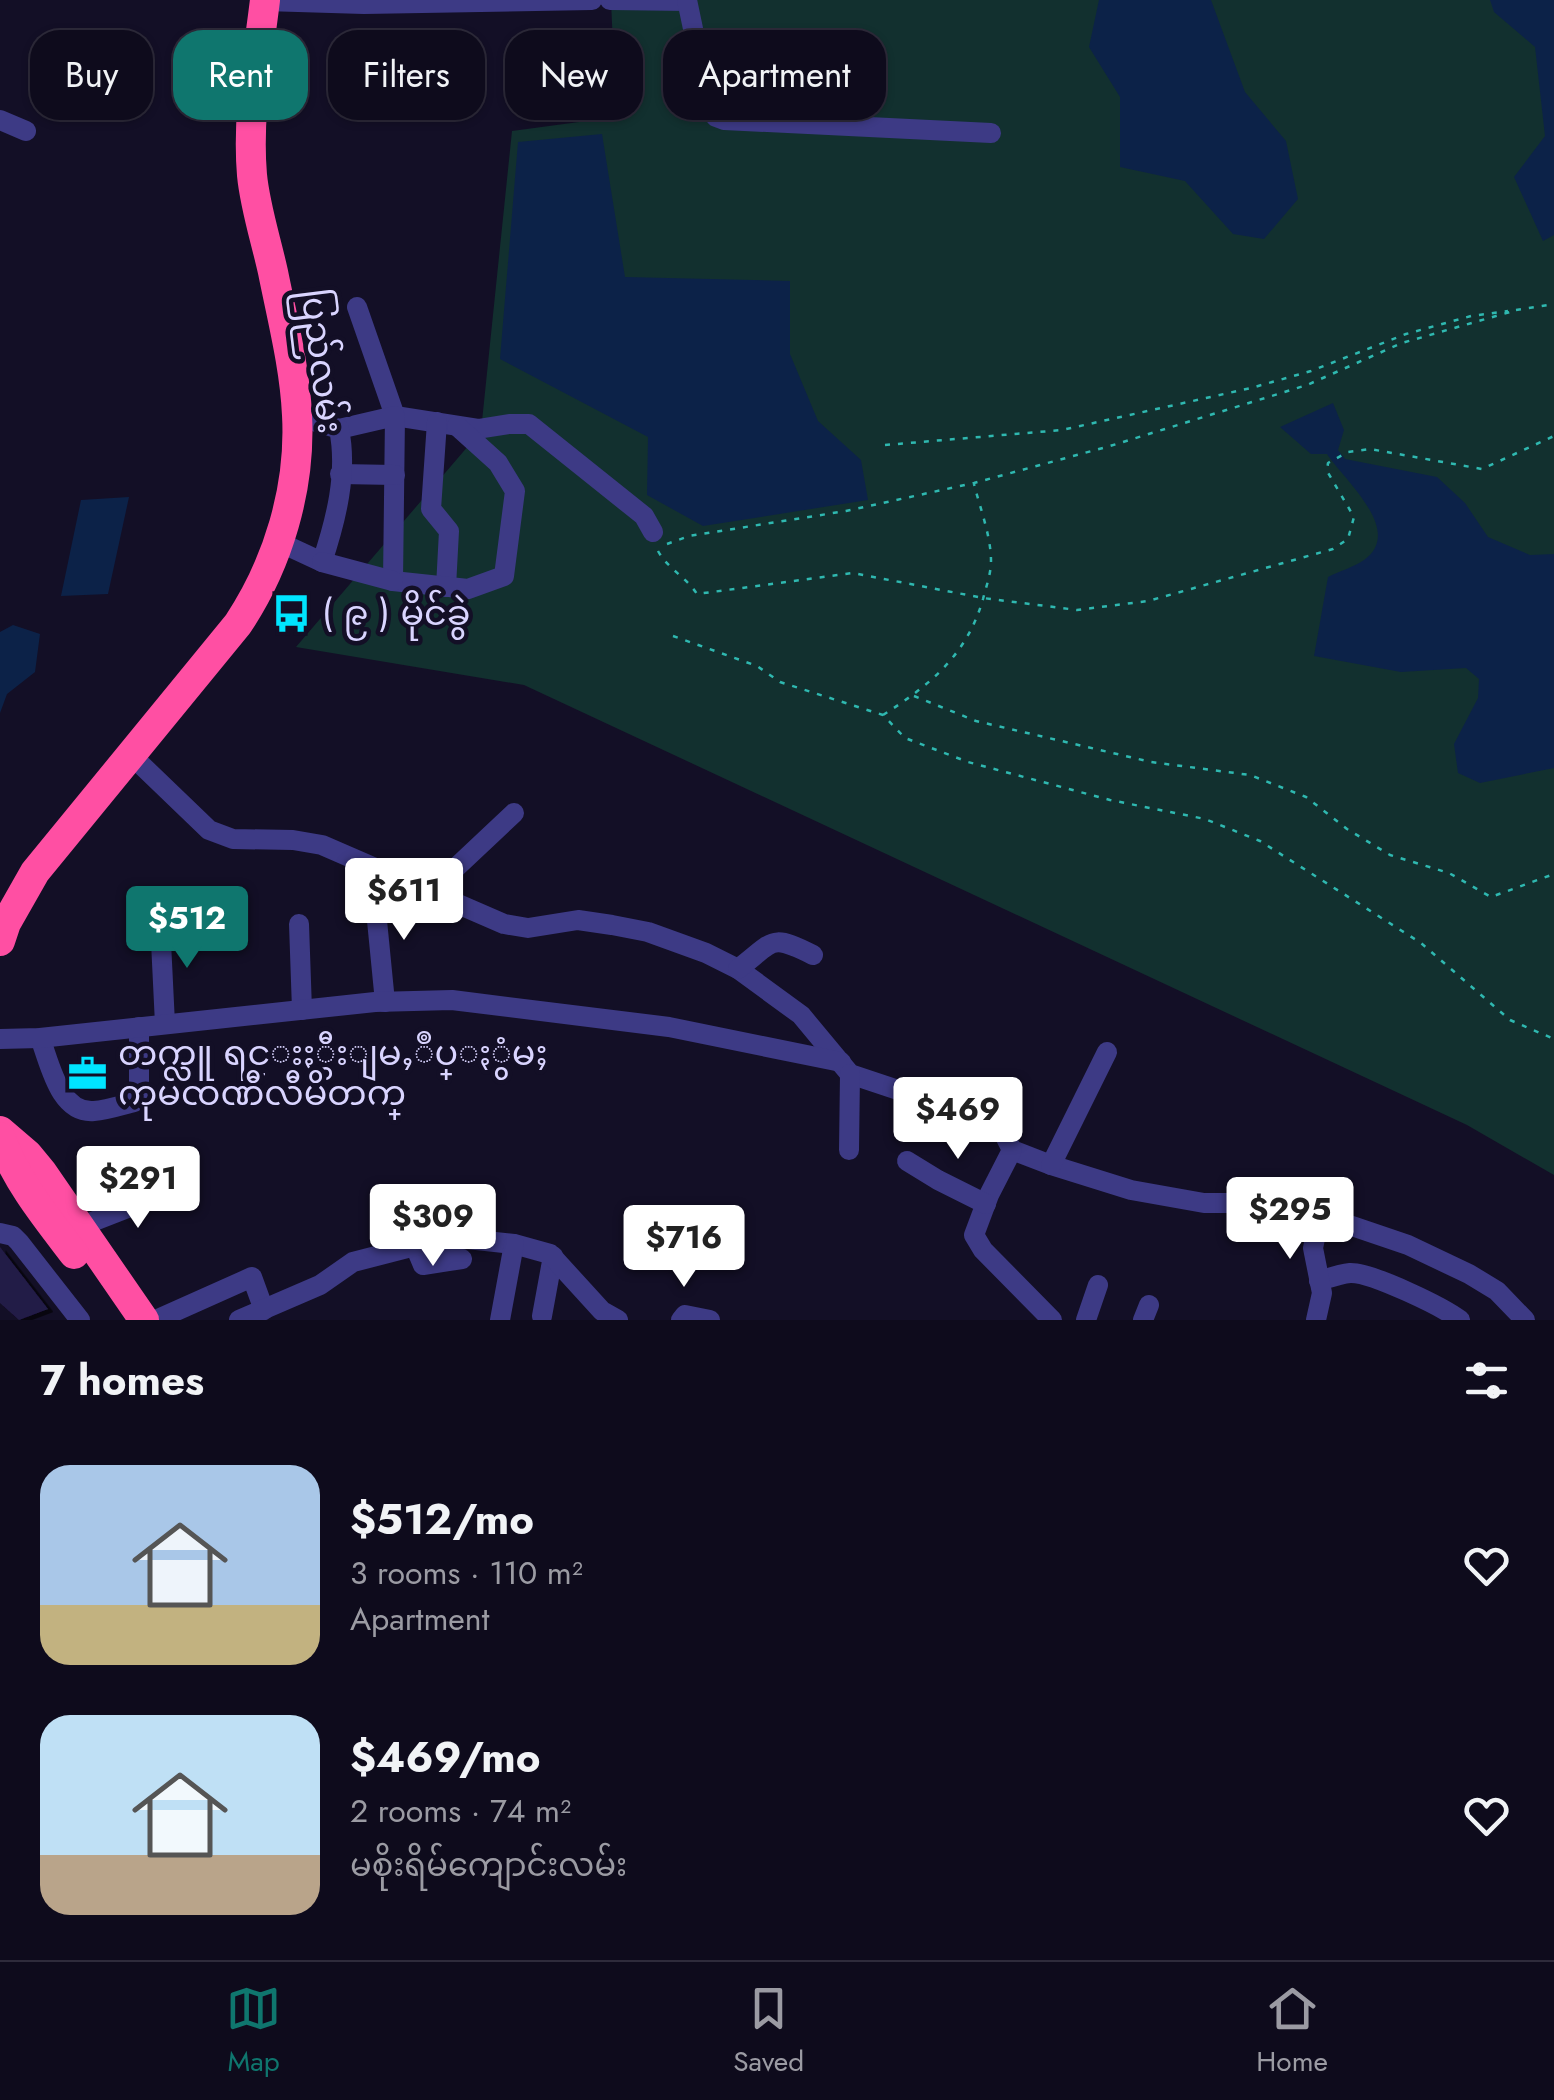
<!DOCTYPE html>
<html lang="en">
<head>
<meta charset="utf-8">
<style>
  body { margin:0; font-family:Jost,"Noto Sans Myanmar",sans-serif; background:#171425; color:#f1f3f6; height:100vh; display:flex; flex-direction:column; font-size:38px; white-space:nowrap }
  * { box-sizing:border-box; margin:0 }
  p { font-size:32px; color:#9b9ba3 }
  .icon { flex:none; width:55px; height:55px; fill:none; stroke:currentColor; stroke-width:2; stroke-linecap:round; stroke-linejoin:round }
  .map { position:relative; height:1320px; overflow:hidden }
  .details { display:flex; flex-direction:column; background:#0e0b1c; flex:1 }
  .details>* { flex:none }
  .top-card { position:absolute; left:30px; top:30px; width:1000px; height:90px; display:flex; gap:20px }
  .price { position:absolute; translate:-50% -85px; padding:0 22px; border-radius:10px; background:#fff; color:#222; font-size:32px; line-height:65px; filter:drop-shadow(0 2px 5px #0008) }
  .price::after { content:''; position:absolute; left:50%; top:60px; width:30px; height:22px; margin-left:-15px; background:inherit; clip-path:polygon(0 0,100% 0,50% 100%) }
  .price.selected { background:#0f766e; color:#fff }
  ul { padding:0; list-style:none }
  li { display:flex; align-items:center; gap:30px; height:250px; padding:0 40px }
  li span { display:grid; place-items:center; flex:none; width:280px; height:200px; border-radius:30px; color:#555 }
  li>.icon { margin-inline-start:auto }
  span .icon { width:120px; height:120px; fill:#fffc; stroke-width:1 }
  li b { font-size:42px }
  h2 { display:flex; justify-content:space-between; align-items:center; height:120px; padding:0 40px; font-size:42px }
  .pill { padding:0 35px; border-radius:30px; background:#0e0b1c; box-shadow:0 2px 8px #0004,0 0 0 2px #2e2b3b; font-size:35px; line-height:90px }
  .pill.selected { background:#0f766e; color:#fff }
  .dock { display:flex; justify-content:space-around; align-items:center; height:140px; border-top:2px solid #2e2b3b; background:#0e0b1c; font-size:28px; color:#9b9ba3 }
  .dock a { display:grid; justify-items:center; gap:5px }
  .dock .selected { color:#0f766e }
  .map>svg:first-child { display:block }
  .green { fill:#12302f }
  .water { fill:#0c2248 }
  .building { fill:#241b47; filter:url(#shadow) }
  .lines { fill:none; stroke-linecap:round; stroke-linejoin:round }
  .path { stroke:#2fb8b0; stroke-width:2.5; stroke-dasharray:5 8; stroke-linecap:butt }
  .minor { stroke:#3d3a85; stroke-width:20 }
  .highway { stroke:#ff4fa3; stroke-width:30 }
  .labels { text-anchor:middle; dominant-baseline:central; stroke-width:9; stroke-linejoin:round; paint-order:stroke }
  .street-label { font-size:35px; fill:#d9d4ff; stroke:#130f26 }
  .poi-label { font-size:35px; fill:#d9d4ff; stroke:#130f26; text-anchor:start }
</style>
</head>
<body>
<div class="map">
<svg width="1554" height="1320" viewBox="0 0 1554 1320">
  <defs>
    <filter id="shadow"><feDropShadow dx="5.5" dy="3" stdDeviation="0" flood-color="#0009"/></filter>
  </defs>
  <rect width="100%" height="100%" fill="#130f26"/>
  <path class="green" d="M611,0H1554V1175L1467,1125L524,685L296,647L481,431L512,131L616,117Z"/>
  <g class="water">
    <path d="M1099,0H1211L1245,92L1286,141L1298,199L1264,239L1233,234L1185,181L1120,167V97L1089,47Z"/>
    <path d="M1490,0H1554V235L1543,241L1514,177L1545,136L1535,47L1494,12Z"/>
    <path d="M602,134L625,277L790,281V354L818,421L861,460L868,500L703,526L647,495L648,437L500,359L518,142Z"/>
    <path d="M1333,403L1344,430L1338,450L1345,459L1437,477L1465,503L1488,537L1530,555L1554,554V768L1480,783L1458,773L1454,744L1478,698L1479,679L1466,668L1401,672L1314,656L1328,577C1340,571 1354,567 1364,560C1405,531 1344,480 1327,454H1311L1280,427Z"/>
    <path d="M129,497L108,594L61,596L81,500Z"/>
    <path d="M13,625L40,634L35,672L7,694L0,713V632Z"/>
  </g>
  <path class="building" d="M0,1247L48,1309L19,1320L0,1303Z"/>
  <g class="lines">
    <g class="path">
      <path d="M1516,310L1554,304"/>
      <path d="M885,445L1062,430L1251,388L1311,371L1406,334L1471,316L1508,311"/>
      <path d="M667,544L689,536L846,511L974,483L1110,446L1307,385L1402,343L1517,310"/>
      <path d="M658,551C668,569 686,577 697,594L853,573L983,598L1077,610L1148,601L1333,549L1348,539L1354,517L1327,471L1328,463L1348,452L1370,449L1482,469L1554,436"/>
      <path d="M673,636L757,666L780,682L883,715L905,738L968,762L1110,800L1205,819L1260,841L1421,943L1510,1020L1554,1039"/>
      <path d="M914,696L976,721L1151,762L1250,775L1306,797L1347,829L1390,855L1449,873L1491,897L1554,874"/>
      <path d="M883,715C930,685 967,655 983,599C986,587 991,574 991,561C991,536 980,508 974,484"/>
    </g>
    <g class="minor">
      <path d="M610,0L687,1"/>
      <path d="M687,0L710,110L716,117L724,120L991,133"/>
      <path d="M265,1L364,4L592,0"/>
      <path d="M0,120L26,131"/>
      <path d="M357,307L395,416L478,429L509,424H529L644,516L653,532"/>
      <path d="M437,422L431,509L449,531L446,587"/>
      <path d="M339,429L395,416L393,581L468,589L504,576L515,491L498,463L457,426"/>
      <path d="M340,474L395,475"/>
      <path d="M279,542L322,562C336,520 348,473 339,429L297,416"/>
      <path d="M322,562L393,581"/>
      <path d="M130,754L209,830L233,839L293,840L322,845L504,924L528,928L578,920L612,925L648,932L706,953L738,969L801,1015L850,1074L901,1091L932,1098L966,1101L985,1110L1000,1126L1012,1150L1051,1165L1131,1190L1204,1203H1271L1302,1209L1408,1245L1469,1274L1497,1291L1525,1320"/>
      <path d="M374,890L385,1002"/>
      <path d="M430,892L514,813"/>
      <path d="M160,921L165,1024"/>
      <path d="M299,924L302,1010"/>
      <path d="M738,969C775,941 769,933 813,955"/>
      <path d="M40,1038C50,1063 59,1114 94,1111C107,1110 122,1105 134,1102L139,1091V1027"/>
      <path d="M0,1039L40,1038L375,1002L452,1000L669,1027L841,1062"/>
      <path d="M849,1150L850,1074"/>
      <path d="M1012,1150L989,1195L974,1235L983,1250L1052,1320"/>
      <path d="M907,1161L938,1180L986,1204"/>
      <path d="M1051,1165L1107,1052"/>
      <path d="M79,1227L179,1188"/>
      <path d="M0,1233L13,1236L19,1242L80,1320"/>
      <path d="M415,1246L423,1265L462,1259"/>
      <path d="M1319,1281C1329,1278 1340,1274 1350,1273C1371,1272 1443,1307 1460,1320"/>
      <path d="M542,1316L553,1256"/>
      <path d="M156,1320L252,1277L264,1310"/>
      <path d="M239,1320L320,1285L353,1262L415,1246L467,1239L514,1244L550,1254L602,1311L618,1320"/>
      <path d="M500,1320L514,1244"/>
      <path d="M681,1320L685,1315L710,1320"/>
      <path d="M1086,1320L1098,1285"/>
      <path d="M1143,1320L1149,1305"/>
      <path d="M1316,1320L1322,1293L1313,1248L1320,1215"/>
    </g>
    <g class="highway">
      <path d="M0,941L6,923L35,872L238,624C278,564 301,488 297,415C295,368 282,317 273,272C266,240 255,207 252,175C247,116 258,58 265,0"/>
      <path d="M0,1131L28,1155L42,1172L144,1320"/>
      <path d="M0,1137C17,1182 45,1216 74,1254"/>
    </g>
  </g>
  <defs>
    <symbol id="bus-bare" viewBox="-9 -9 18 18"><path d="M-5-6H5V4H4V6H2V4H-2V6H-4V4H-5ZM-3.5-4V0h7V-4ZM-3.5 1.2v1.5H-2V1.2ZM2 1.2v1.5H3.5V1.2Z" fill="#00e5ff" stroke="#130f26" stroke-width="2.5" paint-order="stroke"/></symbol>
    <symbol id="office-bare" viewBox="-9 -9 18 18"><path d="M-6-3h4V-5.5h4V-3h4V5H-6ZM-1-4.5V-3h2v-1.5ZM-6 0V1H6V0Z" fill="#00e5ff" stroke="#130f26" stroke-width="2.5" paint-order="stroke"/></symbol>
  </defs>
  <g fill-rule="evenodd">
    <use href="#bus-bare" x="264" y="586" width="55" height="55"/>
    <use href="#office-bare" x="60" y="1046" width="55" height="55"/>
  </g>
  <g class="labels">
    <g class="street-label">
      <text transform="translate(322 361) rotate(83)">ပြည်လမ်း</text>
    </g>
    <g class="poi-label">
      <text x="322" y="613">( ၉ ) မိုင်ခွဲ</text>
      <text x="118" y="1053">တက္လူ ရင္းႏွီးျမႇဳပ္ႏွံမႈ<tspan x="118" dy="40">ကုမၸဏီလီမိတက္</tspan></text>
    </g>
  </g>
</svg>
<b class="price" style="left:404px;top:943px">$611</b>
<b class="price selected" style="left:187px;top:971px">$512</b>
<b class="price" style="left:958px;top:1162px">$469</b>
<b class="price" style="left:138px;top:1231px">$291</b>
<b class="price" style="left:1290px;top:1262px">$295</b>
<b class="price" style="left:433px;top:1269px">$309</b>
<b class="price" style="left:684px;top:1290px">$716</b>
<div class="top-card">
<a class="pill">Buy</a>
<a class="pill selected">Rent</a>
<a class="pill">Filters</a>
<a class="pill">New</a>
<a class="pill">Apartment</a>
</div>
</div>
<section class="details">
<h2>7 homes<svg class="icon" aria-label="filters" viewBox="0 0 24 24"><path d="M4 7h16M4 17h16"/><circle cx="9" cy="7" r="2"/><circle cx="15" cy="17" r="2"/></svg></h2>
<ul>
<li><span style="background:linear-gradient(#a9c7e8 70%,#c2b280 0)"><svg class="icon" aria-label="home" viewBox="0 0 24 24"><path d="M3 11l9-7 9 7M6 9v11h12V9"/></svg></span><div><b>$512/mo</b><p>3 rooms · 110 m²</p><p>Apartment</p></div><svg class="icon" aria-label="heart" viewBox="0 0 24 24"><path d="M12 20l-8-8c-3-5 5-10 8-4 3-6 11-1 8 4z"/></svg></li>
<li><span style="background:linear-gradient(#bfe0f5 70%,#b9a48a 0)"><svg class="icon" aria-label="home" viewBox="0 0 24 24"><path d="M3 11l9-7 9 7M6 9v11h12V9"/></svg></span><div><b>$469/mo</b><p>2 rooms · 74 m²</p><p>မစိုးရိမ်ကျောင်းလမ်း</p></div><svg class="icon" aria-label="heart" viewBox="0 0 24 24"><path d="M12 20l-8-8c-3-5 5-10 8-4 3-6 11-1 8 4z"/></svg></li>
</ul>
</section>
<nav class="dock">
<a class="selected"><svg class="icon" aria-label="map" viewBox="0 0 24 24"><path d="M3 6l6-2 6 2 6-2v14l-6 2-6-2-6 2zM9 4v14M15 6v14"/></svg>Map</a>
<a><svg class="icon" aria-label="saved" viewBox="0 0 24 24"><path d="M7 4h10v16l-5-4-5 4z"/></svg>Saved</a>
<a><svg class="icon" aria-label="home" viewBox="0 0 24 24"><path d="M3 11l9-7 9 7M6 9v11h12V9"/></svg>Home</a>
</nav>
</body>
</html>
